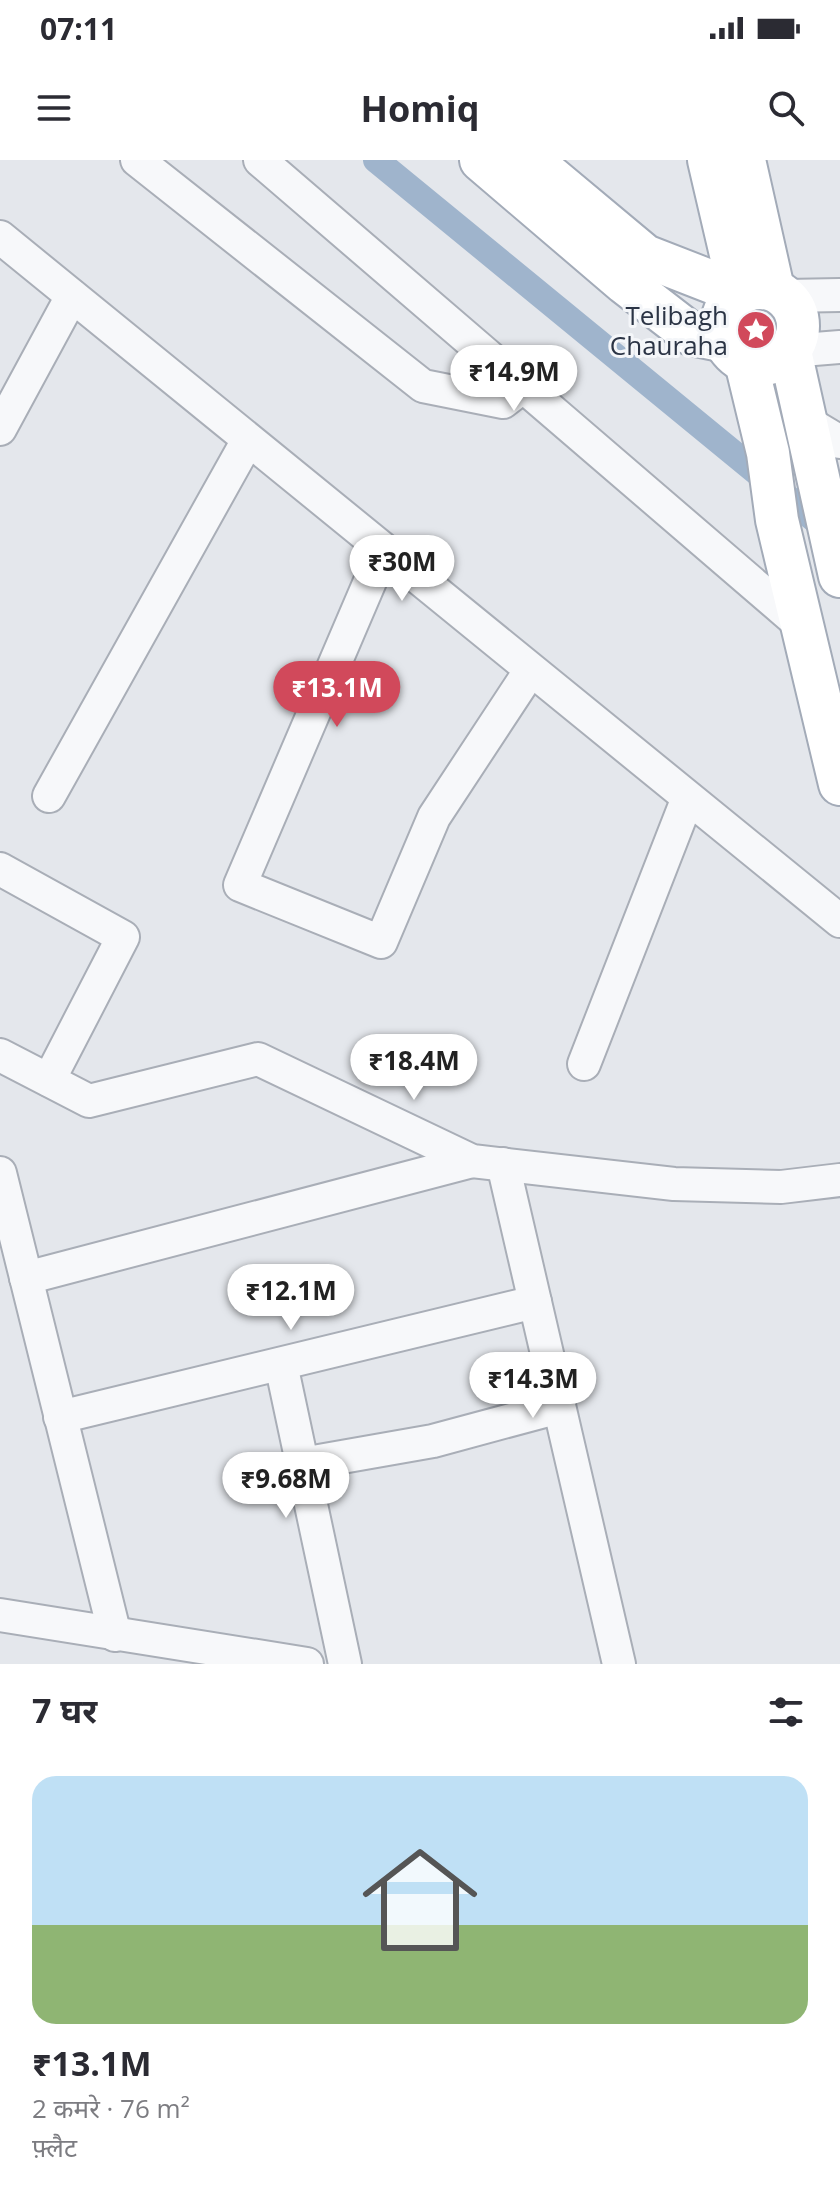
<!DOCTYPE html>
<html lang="hi">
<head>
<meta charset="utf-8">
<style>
  body { margin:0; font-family:"Open Sans","Noto Sans Devanagari",sans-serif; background:#f2f2f3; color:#2b2b33; height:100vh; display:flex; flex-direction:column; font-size:30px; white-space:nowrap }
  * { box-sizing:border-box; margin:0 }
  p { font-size:26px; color:#7c7c81 }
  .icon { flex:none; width:44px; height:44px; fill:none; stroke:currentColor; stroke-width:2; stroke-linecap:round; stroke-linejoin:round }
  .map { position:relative; height:1504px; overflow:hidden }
  .sheet { display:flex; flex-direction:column; background:#fff; flex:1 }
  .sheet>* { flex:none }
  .price { position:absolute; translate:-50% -68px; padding:0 18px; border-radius:28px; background:#fff; color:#222; font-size:26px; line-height:52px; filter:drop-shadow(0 2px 4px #0008) }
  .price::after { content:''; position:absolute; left:50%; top:48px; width:24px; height:18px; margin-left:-12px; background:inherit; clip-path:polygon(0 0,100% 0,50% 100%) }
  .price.active { background:#d1495b; color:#fff }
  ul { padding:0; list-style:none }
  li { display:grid; align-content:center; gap:16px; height:424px; padding:0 32px }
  li span { display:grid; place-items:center; height:248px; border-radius:24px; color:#555 }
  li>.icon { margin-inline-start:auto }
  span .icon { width:144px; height:144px; fill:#fffc; stroke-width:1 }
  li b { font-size:34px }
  h2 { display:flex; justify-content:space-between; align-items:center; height:96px; padding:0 32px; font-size:34px }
  .status { display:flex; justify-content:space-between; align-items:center; height:56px; padding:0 40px; background:#fff; direction:ltr }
  .status svg { height:22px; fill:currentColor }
  header { display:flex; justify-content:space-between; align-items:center; height:104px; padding:0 32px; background:#fff; font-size:36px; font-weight:700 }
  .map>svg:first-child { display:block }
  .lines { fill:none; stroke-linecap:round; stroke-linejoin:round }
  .canal { stroke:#9fb4cc; stroke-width:26 }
  .minor-casing { stroke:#a9aeb7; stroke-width:36 }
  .major-casing { stroke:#a3abb8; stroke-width:46 }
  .minor { stroke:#f7f8fa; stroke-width:32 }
  .major { stroke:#fff; stroke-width:42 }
  .labels { text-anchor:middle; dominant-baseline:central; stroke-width:6; stroke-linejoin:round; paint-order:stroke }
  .poi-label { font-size:26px; fill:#2b3445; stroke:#f4f6f9; text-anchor:end }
</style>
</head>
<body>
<div class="status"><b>07:11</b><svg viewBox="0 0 49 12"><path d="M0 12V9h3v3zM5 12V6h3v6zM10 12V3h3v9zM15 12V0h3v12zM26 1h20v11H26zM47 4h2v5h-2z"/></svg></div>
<header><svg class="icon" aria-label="menu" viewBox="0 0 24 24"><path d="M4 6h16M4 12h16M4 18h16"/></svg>Homiq<svg class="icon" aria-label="search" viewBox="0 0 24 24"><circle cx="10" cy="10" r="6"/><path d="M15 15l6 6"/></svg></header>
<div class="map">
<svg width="840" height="1504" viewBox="0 0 840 1504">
  <rect width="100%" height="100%" fill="#e4e7ec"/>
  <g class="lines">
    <path class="canal" d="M376,0L831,373"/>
    <defs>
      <g id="minor">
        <path d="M137,0L423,226L503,242L525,225"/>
        <path d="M260,0L801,465"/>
        <path d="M0,77L840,761"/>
        <path d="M786,136L840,135"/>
        <path d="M790,191L840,187"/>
        <path d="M805,261L840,282"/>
        <path d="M0,269L72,136"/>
        <path d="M383,391L240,725L381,782L434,657L530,511"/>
        <path d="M49,636L248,280"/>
        <path d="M0,709L123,777L49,920"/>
        <path d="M0,895L89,941L258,899L472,1001L674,1024L781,1027L840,1020"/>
        <path d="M584,904L687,640"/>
        <path d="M503,1004L619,1504"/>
        <path d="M0,1013L115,1475"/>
        <path d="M26,1118L472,1001"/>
        <path d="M281,1204L345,1504"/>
        <path d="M60,1257L535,1142"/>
        <path d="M302,1304L433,1281L559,1247"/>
        <path d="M0,1455L307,1504"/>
      </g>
      <g id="major">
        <path d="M481,0L625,123L691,174L725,181"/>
        <path d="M530,0L645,96L740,133"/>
        <path d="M709,0L740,133"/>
        <path d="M744,0L773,129"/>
        <circle cx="760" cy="166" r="38"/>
        <path d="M790,191L840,416"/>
        <path d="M746,202L768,293L777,360L840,624"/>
      </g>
    </defs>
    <use href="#minor" class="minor-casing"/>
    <use href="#major" class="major-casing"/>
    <use href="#minor" class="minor"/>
    <use href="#major" class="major"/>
  </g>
  <defs>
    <symbol id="sight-disc" viewBox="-11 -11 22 22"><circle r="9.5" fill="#d1495b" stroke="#f4f6f9"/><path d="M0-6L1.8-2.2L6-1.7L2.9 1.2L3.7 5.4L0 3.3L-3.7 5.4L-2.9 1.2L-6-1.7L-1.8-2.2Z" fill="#fff"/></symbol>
  </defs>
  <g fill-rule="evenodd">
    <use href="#sight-disc" x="734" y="148" width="44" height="44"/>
  </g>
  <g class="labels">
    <g class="poi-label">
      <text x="728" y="155">Telibagh<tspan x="728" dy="30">Chauraha</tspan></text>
    </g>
  </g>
</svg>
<b class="price" style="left:514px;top:253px">₹14.9M</b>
<b class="price" style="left:402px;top:443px">₹30M</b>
<b class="price active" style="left:337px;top:569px">₹13.1M</b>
<b class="price" style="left:414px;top:942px">₹18.4M</b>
<b class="price" style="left:291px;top:1172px">₹12.1M</b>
<b class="price" style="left:533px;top:1260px">₹14.3M</b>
<b class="price" style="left:286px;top:1360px">₹9.68M</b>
</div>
<section class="sheet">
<h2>7 घर<svg class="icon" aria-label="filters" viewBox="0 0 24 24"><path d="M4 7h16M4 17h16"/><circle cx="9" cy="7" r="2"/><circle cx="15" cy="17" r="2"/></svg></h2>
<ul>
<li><span style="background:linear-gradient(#bfe0f5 60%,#8fb573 0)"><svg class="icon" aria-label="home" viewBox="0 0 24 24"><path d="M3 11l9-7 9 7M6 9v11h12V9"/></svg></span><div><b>₹13.1M</b><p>2 कमरे · 76 m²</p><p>फ़्लैट</p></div></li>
</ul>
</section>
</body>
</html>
